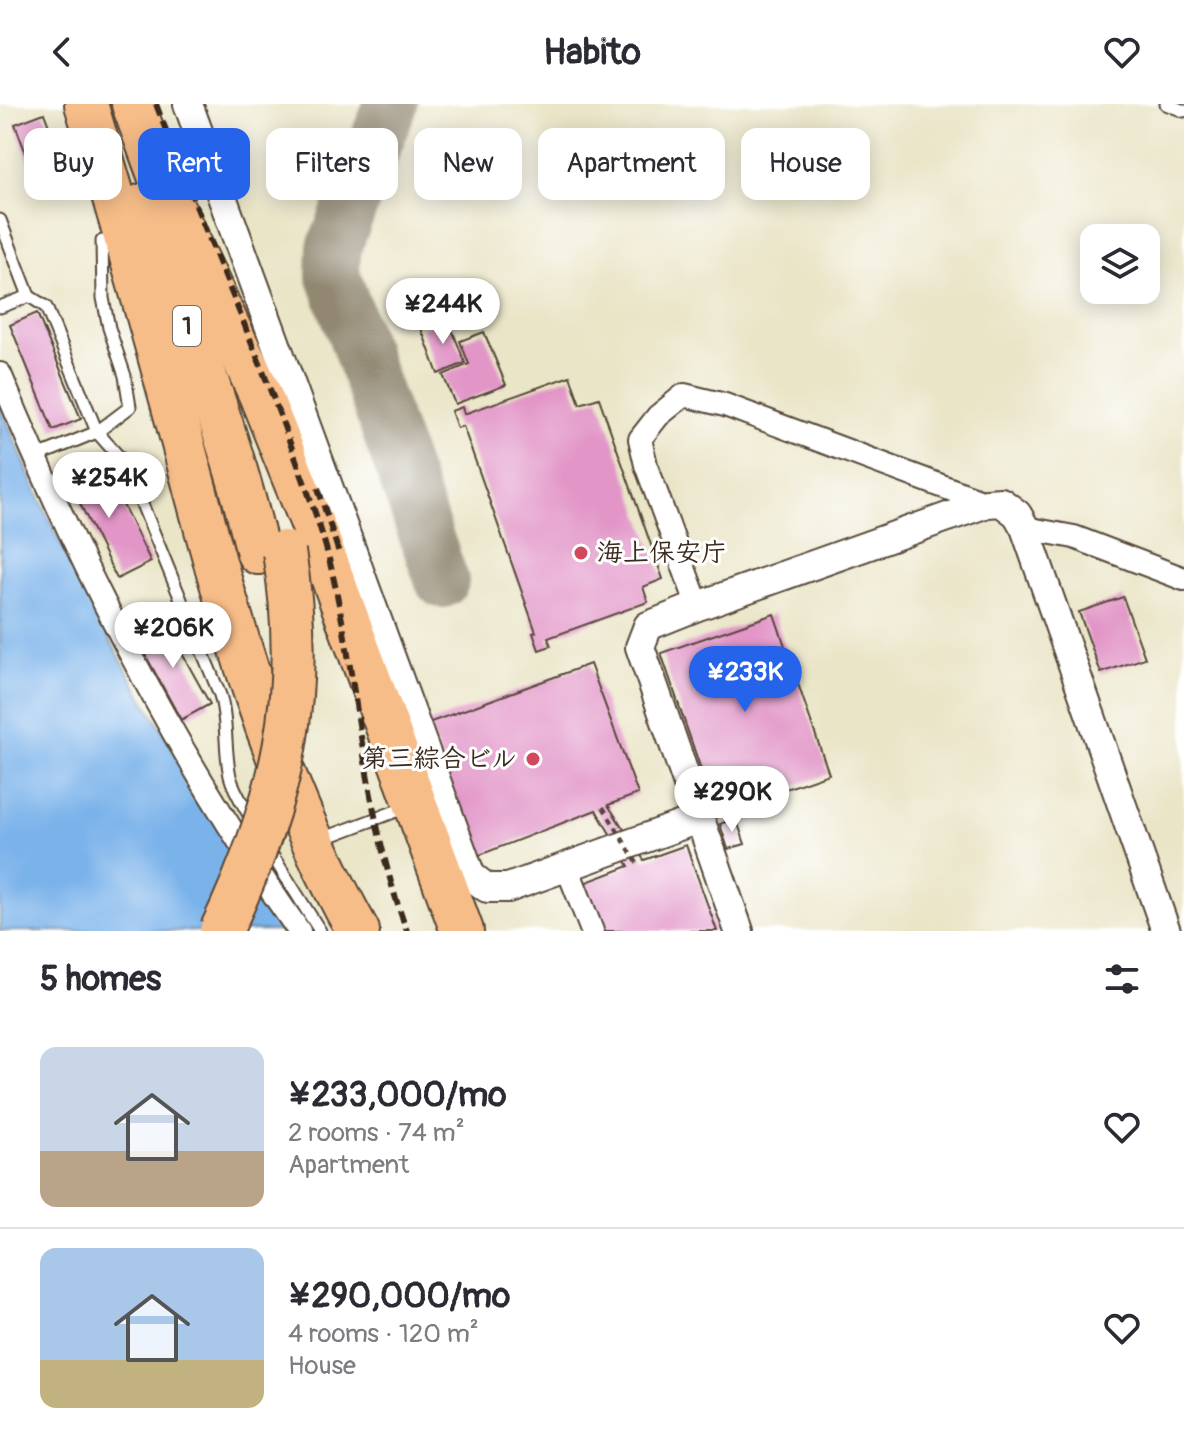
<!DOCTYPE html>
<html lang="en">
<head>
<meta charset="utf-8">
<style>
  body { margin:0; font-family:Pangolin,"Klee One",sans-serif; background:#f2f2f3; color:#2b2b33; height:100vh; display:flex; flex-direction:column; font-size:30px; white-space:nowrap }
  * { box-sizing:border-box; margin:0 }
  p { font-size:26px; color:#7c7c81 }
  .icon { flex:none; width:44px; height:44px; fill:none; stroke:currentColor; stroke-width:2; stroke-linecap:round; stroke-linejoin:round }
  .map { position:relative; height:827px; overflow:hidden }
  .side { display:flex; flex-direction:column; background:#fff; flex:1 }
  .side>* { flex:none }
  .guide { position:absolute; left:24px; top:24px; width:1136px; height:72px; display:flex; gap:16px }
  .controls { position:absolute; left:1080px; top:120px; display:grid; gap:16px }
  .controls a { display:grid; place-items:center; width:80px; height:80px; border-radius:16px; background:#fff; box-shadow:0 4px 20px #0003; font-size:40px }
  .price { position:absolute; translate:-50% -68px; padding:0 18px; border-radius:28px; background:#fff; color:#222; font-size:26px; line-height:52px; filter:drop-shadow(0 2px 4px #0008) }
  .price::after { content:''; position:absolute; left:50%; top:48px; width:24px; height:18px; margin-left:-12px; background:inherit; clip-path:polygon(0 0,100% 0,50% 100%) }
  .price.selected { background:#2563eb; color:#fff }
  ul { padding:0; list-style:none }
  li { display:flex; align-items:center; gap:24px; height:200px; padding:0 40px }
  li+li { border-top:2px solid #e1e1e2 }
  li span { display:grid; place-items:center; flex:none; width:224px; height:160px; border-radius:16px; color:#555 }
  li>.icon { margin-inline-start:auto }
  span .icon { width:96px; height:96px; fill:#fffc; stroke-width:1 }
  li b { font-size:34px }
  h2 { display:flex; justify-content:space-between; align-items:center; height:96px; padding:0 40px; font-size:34px }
  .tag { padding:0 28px; border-radius:16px; background:#fff; box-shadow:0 4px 20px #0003; font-size:28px; line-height:72px }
  .tag.selected { background:#2563eb; color:#fff }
  header { display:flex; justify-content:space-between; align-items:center; height:104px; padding:0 40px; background:#fff; font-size:36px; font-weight:700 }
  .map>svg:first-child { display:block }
  .water { fill:#7ab2ea; stroke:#5a6e84; stroke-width:2 }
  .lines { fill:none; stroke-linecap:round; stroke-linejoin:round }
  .taxiway { stroke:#928872; stroke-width:54 }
  .building { fill:#e296c8 }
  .service-casing { stroke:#554637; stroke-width:15 }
  .minor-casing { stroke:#554637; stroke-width:26 }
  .tertiary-casing { stroke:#554637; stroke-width:32 }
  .motorway-casing { stroke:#554637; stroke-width:46 }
  .service { stroke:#fff; stroke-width:11 }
  .minor { stroke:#fff; stroke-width:22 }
  .tertiary { stroke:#fff; stroke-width:28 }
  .motorway { stroke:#f7bd88; stroke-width:42 }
  .rail { stroke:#3b2a1e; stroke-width:6; stroke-dasharray:12 6; stroke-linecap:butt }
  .motorway-bridge-casing { stroke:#554637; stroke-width:46; stroke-linecap:butt }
  .path-bridge { stroke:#554637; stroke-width:4; stroke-dasharray:6 6; stroke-linecap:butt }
  .motorway-bridge { stroke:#f7bd88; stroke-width:42 }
  .poi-dot { fill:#d1495b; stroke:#fff; stroke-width:3 }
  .labels { text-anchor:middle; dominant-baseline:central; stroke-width:6; stroke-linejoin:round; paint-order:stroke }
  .shield { fill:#fff; stroke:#766a62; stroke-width:2 }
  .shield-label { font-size:24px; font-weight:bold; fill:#3b2a1e }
  .poi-label { font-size:26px; font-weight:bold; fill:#3b2a1e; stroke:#fff; text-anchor:start }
</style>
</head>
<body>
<header><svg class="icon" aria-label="back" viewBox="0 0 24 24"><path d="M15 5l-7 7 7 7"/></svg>Habito<svg class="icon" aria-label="heart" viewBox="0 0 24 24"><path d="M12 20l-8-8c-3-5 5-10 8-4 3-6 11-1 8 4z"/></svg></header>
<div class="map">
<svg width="1184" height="827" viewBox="0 0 1184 827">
  <rect width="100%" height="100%" fill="#fff"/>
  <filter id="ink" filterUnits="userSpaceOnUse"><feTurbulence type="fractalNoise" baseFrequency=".0125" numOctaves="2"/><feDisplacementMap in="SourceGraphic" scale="16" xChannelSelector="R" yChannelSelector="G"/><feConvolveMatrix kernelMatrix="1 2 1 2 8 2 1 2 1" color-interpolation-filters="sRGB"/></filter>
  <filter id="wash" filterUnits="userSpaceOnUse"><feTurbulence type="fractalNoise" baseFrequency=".006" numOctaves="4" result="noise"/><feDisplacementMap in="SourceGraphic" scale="32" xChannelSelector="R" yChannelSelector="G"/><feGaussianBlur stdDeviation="1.8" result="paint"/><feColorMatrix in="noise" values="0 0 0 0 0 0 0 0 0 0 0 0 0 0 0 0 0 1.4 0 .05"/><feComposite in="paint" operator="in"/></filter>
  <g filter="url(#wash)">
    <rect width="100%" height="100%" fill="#eae5c7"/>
    <path class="water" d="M0,299C38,397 84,493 137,584C185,666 238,746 289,827H0Z"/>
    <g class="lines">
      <path class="taxiway" d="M391,0L334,144L333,170L442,477"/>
    </g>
    <g id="blocks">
      <g class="building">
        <path d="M44,9L69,76L40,87L15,20Z"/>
        <path d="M37,209L81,315L53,326L10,221Z"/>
        <path d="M448,215L465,259L438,270L421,224Z"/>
        <path d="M484,228L506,281L455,300L443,271L469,260L460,237Z"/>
        <path d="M570,272L580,300L599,294L663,475L643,483L648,498L548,534L551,542L539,546L533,529L536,528L463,322L457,324L451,307L462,303L464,310Z"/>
        <path d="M101,356L151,458L117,475L67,373Z"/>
        <path d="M1123,493L1145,554L1101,569L1079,508Z"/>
        <path d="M774,510L829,670L716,709L661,549Z"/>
        <path d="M164,517L210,600L181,616L135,532Z"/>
        <path d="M590,560L638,690L608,701L644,756L686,741L717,827H601L584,779L629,762L596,706L477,752L428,619Z"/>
        <path d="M736,714L745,740L728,745L720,720Z"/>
      </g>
    </g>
  </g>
  <g filter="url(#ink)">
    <use href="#blocks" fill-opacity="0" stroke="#554637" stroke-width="2"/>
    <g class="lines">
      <defs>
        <g id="service">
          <path d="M1166,0L1184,7"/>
          <path d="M0,116L29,192L0,203"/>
          <path d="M29,192L46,203L97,328L126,361L220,591C228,617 224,645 230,672C234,688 245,703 253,718"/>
          <path d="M35,353L97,328L130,303L125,272L109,224L103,194L102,137"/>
          <path d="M322,735L407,703"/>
          <path d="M267,743L320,827"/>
        </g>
        <g id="minor">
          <path d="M0,270C81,466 177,654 299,827"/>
          <path d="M1025,424L1074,433L1184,475"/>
          <path d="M698,502L646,361L640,335L658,312L684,291L725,301L987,399"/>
          <path d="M567,763L592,827"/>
        </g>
        <g id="tertiary">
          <path d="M188,0L471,772L487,784H508L698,715"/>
          <path d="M739,827L640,543L648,522L698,502L987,399L1001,398L1017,410L1025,424L1166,827"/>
        </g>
        <g id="motorway">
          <path d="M86,0C118,107 149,213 178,321C224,494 269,669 358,827"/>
          <path d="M133,0L171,104"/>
          <path d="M162,80L259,288L317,432L462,827"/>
          <path d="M143,101C185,215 230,330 258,449"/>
        </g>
      </defs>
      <use href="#service" class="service-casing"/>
      <use href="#minor" class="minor-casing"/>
      <use href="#tertiary" class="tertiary-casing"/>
      <use href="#motorway" class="motorway-casing"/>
      <use href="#service" class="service"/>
      <use href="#minor" class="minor"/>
      <use href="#tertiary" class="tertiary"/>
      <use href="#motorway" class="motorway"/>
      <g class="rail">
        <path d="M156,0C200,117 252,232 294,350C307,386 321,422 330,459C359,580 363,710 407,827"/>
        <path d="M318,384L339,449"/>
      </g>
      <defs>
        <path id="motorway-bridge" d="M221,827C282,698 308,591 284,448"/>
      </defs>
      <use href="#motorway-bridge" class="motorway-bridge-casing"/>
      <path class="path-bridge" d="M603,703L637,759"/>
      <use href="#motorway-bridge" class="motorway-bridge"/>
    </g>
  </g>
  <g class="poi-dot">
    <circle cx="581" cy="449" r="8"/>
    <circle cx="533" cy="655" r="8"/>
  </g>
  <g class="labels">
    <rect class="shield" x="173" y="202" width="28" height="40" rx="6"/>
    <g class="shield-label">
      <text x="187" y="222">1</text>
    </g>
    <g class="poi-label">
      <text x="597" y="449">海上保安庁</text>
      <text x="517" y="655" text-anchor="end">第三綜合ビル</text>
    </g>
  </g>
</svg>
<div class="controls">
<a><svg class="icon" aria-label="layers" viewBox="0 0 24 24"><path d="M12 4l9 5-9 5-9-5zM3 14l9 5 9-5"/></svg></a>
</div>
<b class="price" style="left:443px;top:242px">¥244K</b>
<b class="price" style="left:109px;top:416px">¥254K</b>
<b class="price" style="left:173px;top:566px">¥206K</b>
<b class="price selected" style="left:745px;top:610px">¥233K</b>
<b class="price" style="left:732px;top:730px">¥290K</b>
<div class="guide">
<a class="tag">Buy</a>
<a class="tag selected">Rent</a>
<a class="tag">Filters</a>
<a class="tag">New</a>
<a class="tag">Apartment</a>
<a class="tag">House</a>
</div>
</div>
<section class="side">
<h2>5 homes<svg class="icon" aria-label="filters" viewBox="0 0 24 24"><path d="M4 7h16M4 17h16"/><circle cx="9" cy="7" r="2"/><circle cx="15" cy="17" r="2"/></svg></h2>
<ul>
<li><span style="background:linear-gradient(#c9d6e8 65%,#b9a48a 0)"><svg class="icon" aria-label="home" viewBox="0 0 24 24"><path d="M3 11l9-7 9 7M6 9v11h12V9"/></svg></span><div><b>¥233,000/mo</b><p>2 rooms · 74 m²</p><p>Apartment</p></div><svg class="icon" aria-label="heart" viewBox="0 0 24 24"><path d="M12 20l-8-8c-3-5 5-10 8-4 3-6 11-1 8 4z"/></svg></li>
<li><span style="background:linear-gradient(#a9c7e8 70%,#c2b280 0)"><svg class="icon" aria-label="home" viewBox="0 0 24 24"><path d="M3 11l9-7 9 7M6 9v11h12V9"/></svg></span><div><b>¥290,000/mo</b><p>4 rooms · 120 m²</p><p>House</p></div><svg class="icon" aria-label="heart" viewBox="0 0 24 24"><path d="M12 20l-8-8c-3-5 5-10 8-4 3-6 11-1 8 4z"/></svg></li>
</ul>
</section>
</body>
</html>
